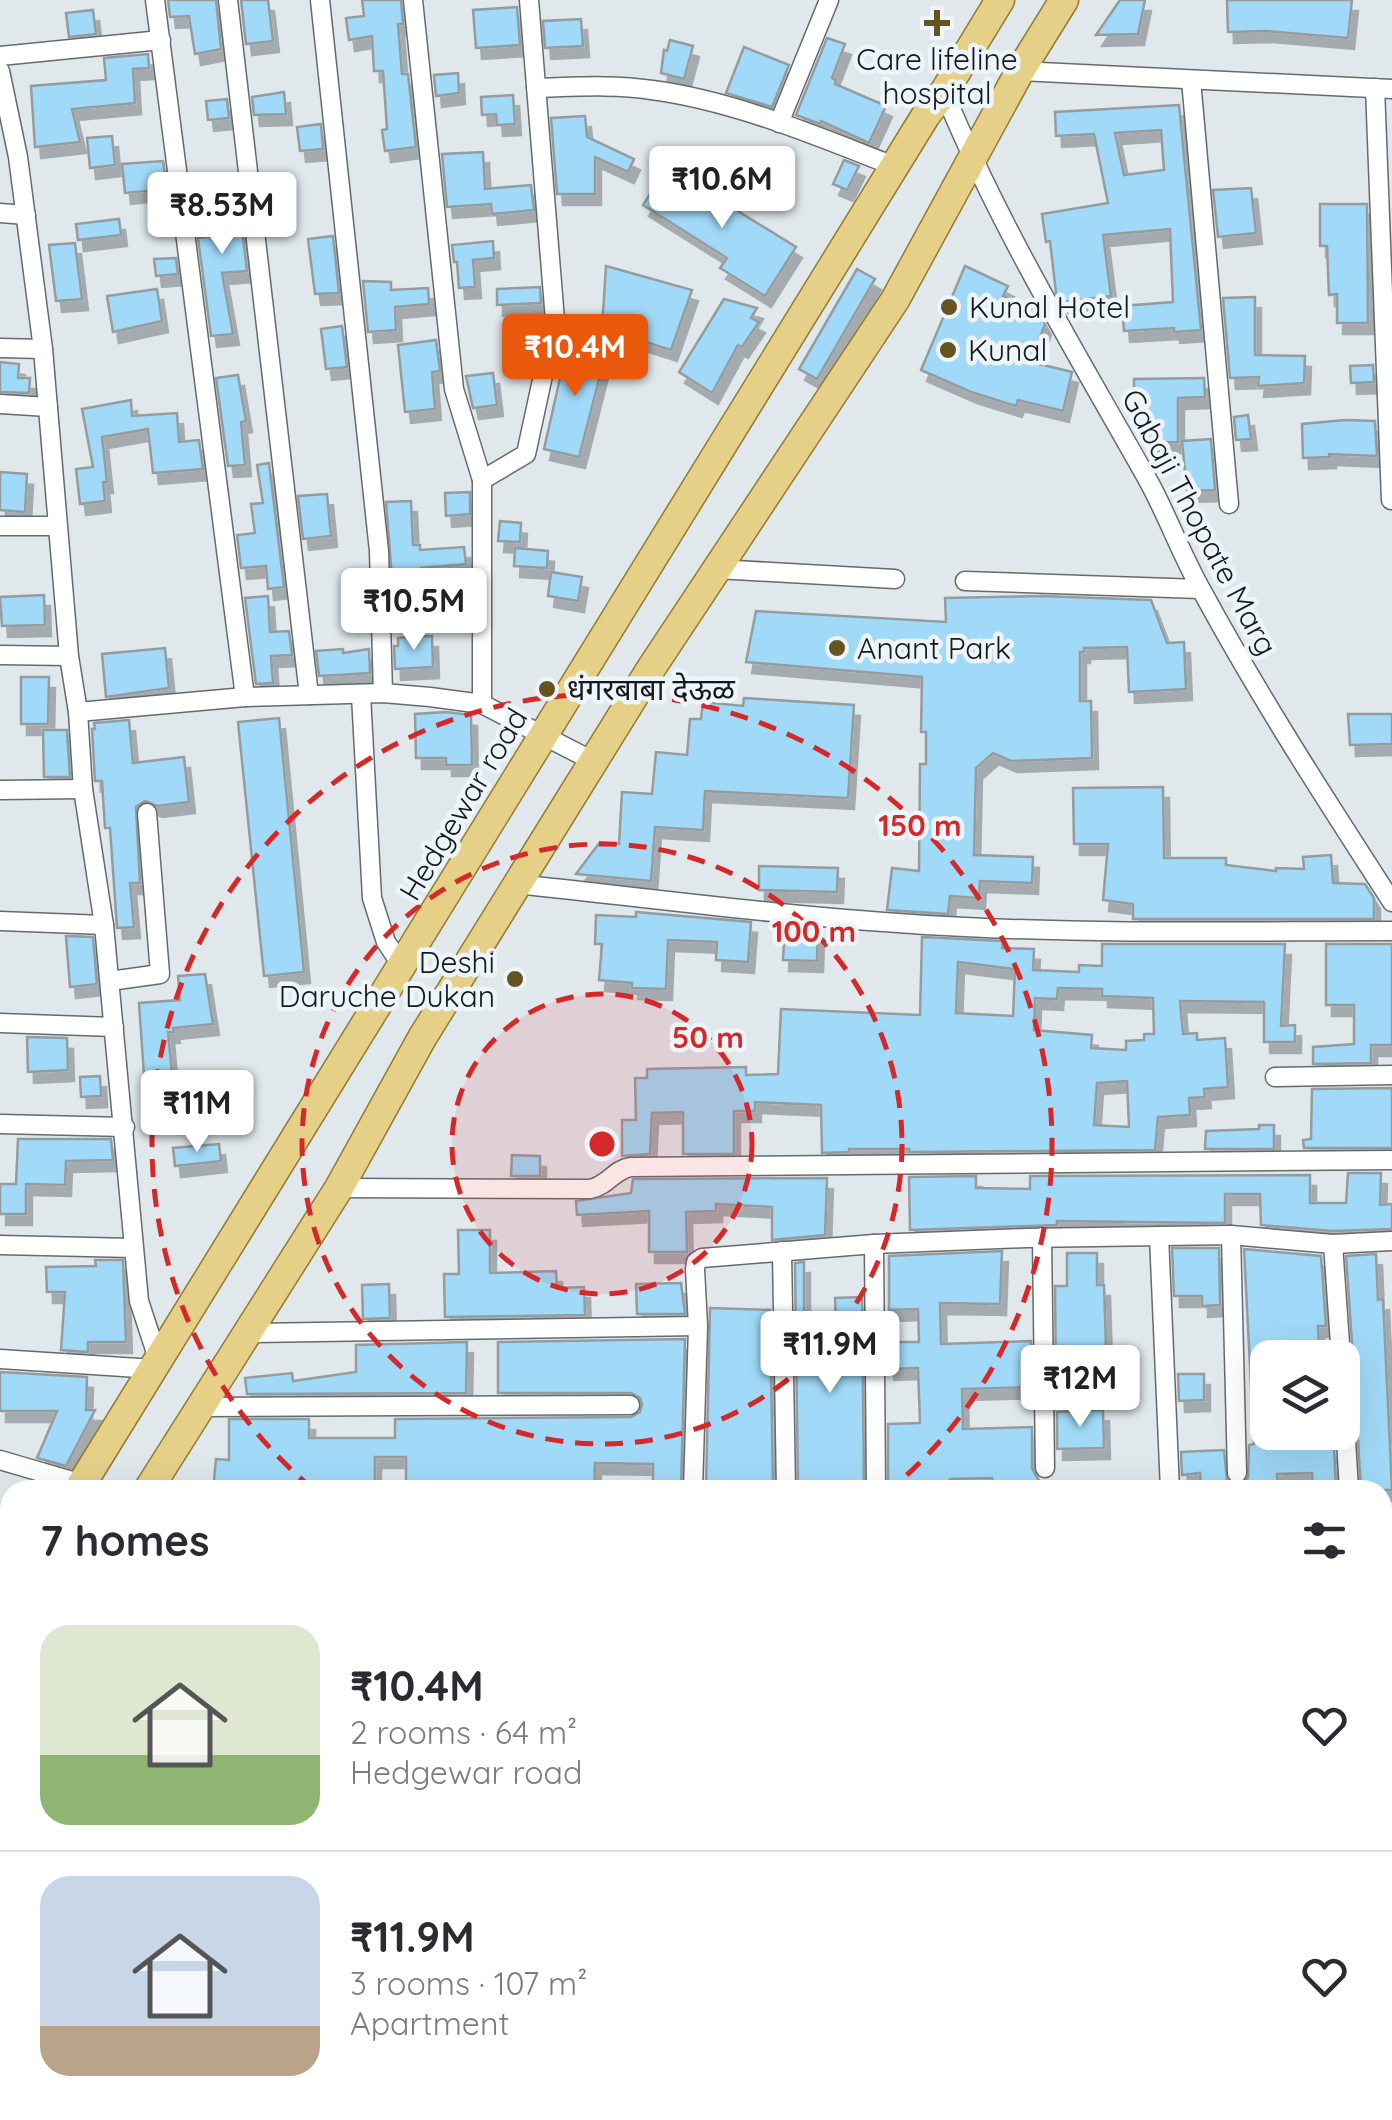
<!DOCTYPE html>
<html lang="en">
<head>
<meta charset="utf-8">
<style>
  body { margin:0; font-family:Quicksand,"Noto Sans Devanagari",sans-serif; background:#f2f2f3; color:#2b2b33; height:100vh; display:flex; flex-direction:column; font-size:38px; white-space:nowrap }
  * { box-sizing:border-box; margin:0 }
  p { font-size:32px; color:#7c7c81 }
  .icon { flex:none; width:55px; height:55px; fill:none; stroke:currentColor; stroke-width:2; stroke-linecap:round; stroke-linejoin:round }
  .map { position:relative; flex:1; overflow:hidden }
  .side { position:absolute; left:0px; top:1480px; width:1392px; height:640px; display:flex; flex-direction:column; background:#fff; border-radius:30px 30px 0 0; box-shadow:0 10px 40px #0002 }
  .side>* { flex:none }
  .controls { position:absolute; left:1250px; top:1340px; display:grid; gap:20px }
  .controls a { display:grid; place-items:center; width:110px; height:110px; border-radius:20px; background:#fff; box-shadow:0 10px 40px #0002; font-size:50px }
  .price { position:absolute; translate:-50% -85px; padding:0 22px; border-radius:10px; background:#fff; color:#222; font-size:32px; line-height:65px; filter:drop-shadow(0 2px 5px #0008) }
  .price::after { content:''; position:absolute; left:50%; top:60px; width:30px; height:22px; margin-left:-15px; background:inherit; clip-path:polygon(0 0,100% 0,50% 100%) }
  .price.active { background:#ea580c; color:#fff }
  ul { padding:0; list-style:none }
  li { display:flex; align-items:center; gap:30px; height:250px; padding:0 40px }
  li+li { border-top:2px solid #e1e1e2 }
  li span { display:grid; place-items:center; flex:none; width:280px; height:200px; border-radius:30px; color:#555 }
  li>.icon { margin-inline-start:auto }
  span .icon { width:120px; height:120px; fill:#fffc; stroke-width:1 }
  li b { font-size:42px }
  h2 { display:flex; justify-content:space-between; align-items:center; height:120px; padding:0 40px; font-size:42px }
  .map>svg:first-child { display:block }
  .building { fill:#a0daf8; stroke:#949ca0; stroke-width:2.5; fill-rule:evenodd; filter:url(#shadow) }
  .lines { fill:none; stroke-linecap:round; stroke-linejoin:round }
  .street-casing { stroke:#646b6f; stroke-width:21 }
  .secondary-casing { stroke:#646b6f; stroke-width:26 }
  .primary-casing { stroke:#927b2e; stroke-width:31 }
  .street { stroke:#fff; stroke-width:18 }
  .secondary { stroke:#f2e7c3; stroke-width:22 }
  .primary { stroke:#e6d088; stroke-width:28 }
  .ring { fill:none; stroke:#d62828; stroke-width:5; stroke-dasharray:18 12 }
  .poi-dot { fill:#645421; stroke:#edf5fa; stroke-width:4 }
  .labels { text-anchor:middle; dominant-baseline:central; stroke-width:9; stroke-linejoin:round; paint-order:stroke }
  .poi-label { font-size:30px; fill:#16191b; stroke:#edf5fa; text-anchor:start }
  .street-label { font-size:30px; fill:#16191b; stroke:#edf5fa }
  .centre { fill:#d62828; stroke:#edf5fa; stroke-width:5 }
  .ring-label { font-size:30px; text-anchor:middle; font-weight:bold; fill:#d62828; stroke:#edf5fa; stroke-width:9; stroke-linejoin:round; paint-order:stroke }
</style>
</head>
<body>
<div class="map">
<svg width="1392" height="2120" viewBox="0 0 1392 2120">
  <defs>
    <filter id="shadow"><feDropShadow dx="6" dy="11" stdDeviation="0" flood-color="#0004"/></filter>
  </defs>
  <rect width="100%" height="100%" fill="#e0e8ec"/>
  <g class="building">
    <path d="M168,0H216L221,49L195,54L189,16L170,17Z"/>
    <path d="M241,0H268L273,41L246,44Z"/>
    <path d="M362,0H401L403,24H398L402,74H408L416,147L385,151L382,130L387,129L383,71H374L372,36L349,40L346,18L364,16Z"/>
    <path d="M1120,0H1145L1138,34L1096,35Z"/>
    <path d="M1227,0H1352L1348,38L1266,31L1228,32Z"/>
    <path d="M517,7L520,45L476,48L473,10Z"/>
    <path d="M93,10L96,34L69,37L66,13Z"/>
    <path d="M581,19L583,46L545,48L543,21Z"/>
    <path d="M827,38L845,44L832,78L836,80L835,84L886,106L869,143L821,121L820,124L796,115Z"/>
    <path d="M670,40L693,46L684,79L661,73L664,50L667,51Z"/>
    <path d="M744,47L789,65L772,107L726,93Z"/>
    <path d="M148,54L149,68L133,69L135,103L72,109L80,142L35,147L31,86L106,80L104,58Z"/>
    <path d="M458,73L459,93L436,96L434,75Z"/>
    <path d="M284,92L286,114L254,115L252,97Z"/>
    <path d="M513,95L515,124L497,125L496,114L482,115L481,97Z"/>
    <path d="M227,99L229,118L208,120L206,101Z"/>
    <path d="M1179,105L1201,330L1174,332V328L1124,331L1122,306L1173,302L1170,229L1103,235L1111,296L1062,302L1056,293L1050,241L1046,242L1042,214L1108,203L1094,134L1056,136L1055,112ZM1161,130L1164,170L1124,175L1115,133Z"/>
    <path d="M585,116L587,137L634,159L628,172L595,157V194H557L551,118Z"/>
    <path d="M321,124L323,149L300,151L297,127Z"/>
    <path d="M112,136L115,165L90,168L87,138Z"/>
    <path d="M483,152L485,189L531,185L534,210L492,214L491,204L447,207L442,154Z"/>
    <path d="M844,160L859,166L847,190L833,184Z"/>
    <path d="M163,161L167,189L125,193L122,164Z"/>
    <path d="M667,167L796,247L765,296L720,268L727,258L643,205Z"/>
    <path d="M746,167L777,178L770,199L739,189Z"/>
    <path d="M237,185L247,271L222,273L233,334L211,336L198,238L218,235L213,188Z"/>
    <path d="M1251,188L1256,233L1218,237L1213,190Z"/>
    <path d="M1320,204H1367L1368,323H1337V294L1329,295L1327,246H1320Z"/>
    <path d="M119,219L121,235L78,240L76,224Z"/>
    <path d="M333,236L339,293L315,294L308,239Z"/>
    <path d="M493,241L494,258L473,260L475,287L459,288L457,262H454L452,245Z"/>
    <path d="M75,243L82,299L56,301L49,245Z"/>
    <path d="M176,258L178,274L156,276L154,259Z"/>
    <path d="M606,266L692,290L671,350L602,328Z"/>
    <path d="M965,266L1008,286L1003,296L1037,309L1045,324L1031,362L1072,372L1063,411L1018,400L1016,406L971,392L921,370Z"/>
    <path d="M857,269L875,279L817,379L799,369Z"/>
    <path d="M363,281L391,282V290L428,288L429,304L395,307L396,330L368,332Z"/>
    <path d="M540,287L541,303L497,305V289Z"/>
    <path d="M157,289L162,321L113,332L107,296Z"/>
    <path d="M1255,297V355L1305,356L1304,383L1258,386L1259,377L1230,378L1223,298Z"/>
    <path d="M724,299L757,308L751,318L759,322L742,347L738,345L712,393L679,372Z"/>
    <path d="M342,326L347,367L326,369L321,329Z"/>
    <path d="M436,340L440,371L432,372L435,409L405,412L398,345Z"/>
    <path d="M568,343L607,348L579,457L544,449Z"/>
    <path d="M0,362L19,364L18,378H30L29,393L0,392Z"/>
    <path d="M1373,365L1374,382L1351,383L1350,366Z"/>
    <path d="M493,373L497,405L473,408L466,376Z"/>
    <path d="M238,375L246,421L241,422L245,465L228,466L216,378Z"/>
    <path d="M1204,378L1205,397L1178,398V442L1146,443L1145,402L1134,403V379Z"/>
    <path d="M131,400L132,416L177,413L179,442L199,440L203,469L153,473L148,429L102,437L107,482H103L105,501L80,504L76,469L93,467L82,409Z"/>
    <path d="M1248,415L1251,439L1236,440L1234,417Z"/>
    <path d="M1345,420L1375,421L1377,456L1329,454L1330,457L1303,458L1302,424Z"/>
    <path d="M1211,439L1215,490L1187,491L1182,441Z"/>
    <path d="M269,463L284,587L268,589L266,566L241,568L237,535L255,533L251,504L263,503L257,465Z"/>
    <path d="M0,472L27,474L25,512L0,510Z"/>
    <path d="M470,492V514L446,516L445,493Z"/>
    <path d="M327,494L331,536L303,539L298,496Z"/>
    <path d="M411,501L413,545H420V550L464,547L466,564L421,568L422,588L393,589L386,502Z"/>
    <path d="M500,521L521,523L520,542L498,541Z"/>
    <path d="M515,548L548,551L547,568L514,566Z"/>
    <path d="M551,572L582,577L578,601L548,596Z"/>
    <path d="M44,595L45,625L2,626L0,597Z"/>
    <path d="M268,596L270,632L289,631L292,655L271,656L273,683L256,684L245,598Z"/>
    <path d="M1041,596L1151,600L1167,643L1184,642L1186,689L1129,692L1127,647L1084,648V652H1080V701H1091L1092,758L1011,761L993,753L976,768L974,855L1033,857L1032,883L980,881L979,898L950,896L948,914L887,910L892,868L919,871L920,764H926V732H921L922,677L746,662L756,611L946,622L945,598Z"/>
    <path d="M432,636L433,667L395,669L394,646H398V638Z"/>
    <path d="M165,648L169,688L106,697L102,654Z"/>
    <path d="M343,649V653L369,649L370,673L319,676L316,651Z"/>
    <path d="M21,677H49L48,724H21Z"/>
    <path d="M744,698L854,705L848,798L705,791L703,830L655,827L651,881L576,874L600,842L619,844L622,792L652,794L656,752L687,755L690,719H701L703,702L743,706Z"/>
    <path d="M446,712L471,715L472,765H446V758H416L415,714Z"/>
    <path d="M1348,714H1392V744L1350,745Z"/>
    <path d="M279,718L304,972L264,976L238,722Z"/>
    <path d="M129,720L133,763L184,757L189,802L157,806L145,801L136,807L140,883H130L134,927L117,928L110,828H105L102,781H95L92,729H95L94,723Z"/>
    <path d="M43,730H67L70,777H44Z"/>
    <path d="M1163,787L1164,858H1226V865L1276,871V868L1304,869L1303,857L1331,855L1333,883L1365,884L1374,898V919H1133V904L1103,900L1108,844H1074L1073,788Z"/>
    <path d="M759,866L838,868L837,892L759,890Z"/>
    <path d="M636,912L751,922L748,962L716,960L717,942L668,940L666,989L632,988V983L599,980L602,944H595L596,915L636,917Z"/>
    <path d="M785,926L818,929L817,961L783,960Z"/>
    <path d="M66,936L93,937L97,984L70,987Z"/>
    <path d="M922,937L1003,941L1002,948L1034,949L1033,970L1079,972V965L1102,966V944H1285L1281,1026L1295,1025V1042H1264V1002L1180,1001L1183,1034L1197,1033V1040L1225,1038L1228,1087L1204,1089L1205,1097L1189,1098L1190,1115L1158,1117L1155,1150L909,1152V1149H849V1152L822,1153L821,1105L755,1102V1111H734V1154H683V1112L652,1113L650,1154L622,1156V1120H636L635,1078H647V1069L746,1067V1075L778,1074L781,1009L920,1015ZM958,962L1015,969L1013,1016L956,1013ZM1058,988L1102,989V996L1153,998L1154,1034H1144V1040L1126,1041V1050L1091,1048L1092,1035L1034,1030L1035,998L1057,999ZM1127,1081L1129,1127L1094,1125L1097,1083Z"/>
    <path d="M1326,944H1392V1045H1371V1063L1313,1064V1047L1354,1044V1005H1326Z"/>
    <path d="M205,974L213,1024L173,1028L174,1032H168L173,1084L185,1083L186,1091L218,1088L220,1112L147,1119L139,1003L180,1000L178,976Z"/>
    <path d="M27,1037L67,1038L68,1070L28,1072Z"/>
    <path d="M100,1076L101,1096L81,1097L80,1077Z"/>
    <path d="M1392,1088V1148H1304L1303,1140L1311,1139L1312,1089Z"/>
    <path d="M1259,1125H1274V1149H1205L1206,1131L1259,1129Z"/>
    <path d="M18,1139H111L113,1160L66,1161L65,1185L26,1184V1214H0V1184H16Z"/>
    <path d="M219,1144L221,1161L175,1166L173,1148Z"/>
    <path d="M512,1155L540,1156V1176H511Z"/>
    <path d="M1348,1173H1381L1380,1205L1392,1204V1229L1333,1231L1261,1225L1260,1194H1225V1223L1057,1221V1225L910,1230L909,1177L976,1176V1188L1030,1189V1176L1310,1175V1203H1346Z"/>
    <path d="M827,1178L825,1235L772,1240V1207L716,1204V1211L686,1212L687,1252H649V1211L577,1215L576,1201L631,1193L633,1179Z"/>
    <path d="M458,1230H490V1273L556,1271L557,1288L584,1287L585,1315L445,1317L444,1274H459Z"/>
    <path d="M1172,1248H1219L1220,1305L1202,1306V1296H1174Z"/>
    <path d="M1244,1249L1321,1256L1326,1326H1318L1319,1350H1274V1358H1268V1432H1325L1326,1448L1334,1447L1336,1490H1313L1312,1473L1277,1474L1278,1490H1201L1200,1473L1182,1475L1181,1452L1224,1450L1227,1480L1238,1485L1248,1478L1249,1445L1254,1444Z"/>
    <path d="M1002,1251L1000,1304L940,1303L941,1344L1031,1341V1387L962,1389L963,1429L1032,1427V1468L1039,1481L993,1483L992,1478L950,1479L951,1490H888V1424L920,1423L918,1368L888,1369L887,1342H919L918,1309L889,1310V1256Z"/>
    <path d="M1067,1253H1097V1285H1104L1107,1380L1056,1381L1055,1286H1067Z"/>
    <path d="M1376,1254L1378,1300L1383,1299L1392,1490H1361L1354,1373L1351,1365L1353,1357L1346,1256Z"/>
    <path d="M95,1260H123L126,1342H88V1352L61,1350L65,1292H47L46,1267L96,1266Z"/>
    <path d="M804,1262V1323L836,1322L835,1298L862,1297L864,1489L798,1490L795,1263Z"/>
    <path d="M681,1283L685,1314H637L636,1284Z"/>
    <path d="M389,1284L390,1318L363,1319L362,1285Z"/>
    <path d="M710,1308L770,1310L773,1489L706,1488Z"/>
    <path d="M685,1339L681,1490H653V1464L595,1463L594,1490H406V1457H375V1490H213L216,1459L229,1460V1419H309V1438H395V1419L631,1417L640,1412L642,1404L640,1398L631,1393H498V1342Z"/>
    <path d="M467,1342L466,1393L247,1394L245,1378L292,1373L293,1381L356,1372V1345Z"/>
    <path d="M0,1372L87,1377L86,1410H95L66,1466L37,1458L57,1411H0Z"/>
    <path d="M1178,1374H1204V1400L1179,1401Z"/>
    <path d="M1103,1410L1104,1448L1057,1449V1412Z"/>
  </g>
  <g class="lines">
    <defs>
      <g id="street">
        <path d="M155,0L245,697"/>
        <path d="M228,0L309,695"/>
        <path d="M320,0L379,551L383,693"/>
        <path d="M413,0L454,389L482,480L526,454L555,320L529,0"/>
        <path d="M0,56L161,40"/>
        <path d="M0,71L18,157L43,349L69,656L78,712L83,789L104,925L139,1301L159,1362"/>
        <path d="M1020,71L1392,89"/>
        <path d="M1191,80L1229,504"/>
        <path d="M536,88C574,87 613,84 652,90C735,101 816,136 894,166"/>
        <path d="M1375,88L1391,500"/>
        <path d="M944,92C1000,228 1077,354 1149,482C1168,517 1182,556 1202,591C1260,698 1326,800 1392,902"/>
        <path d="M779,123L829,0"/>
        <path d="M0,213L26,215"/>
        <path d="M0,348L43,349"/>
        <path d="M0,404L48,407"/>
        <path d="M482,480V704"/>
        <path d="M0,526H57"/>
        <path d="M717,569L895,579"/>
        <path d="M965,581L1200,589"/>
        <path d="M0,655L69,656"/>
        <path d="M361,695L372,898L386,942L402,966"/>
        <path d="M78,712L245,697L383,693L430,697L482,704L593,761"/>
        <path d="M0,790L83,789"/>
        <path d="M517,884C666,900 815,920 965,927C1107,934 1250,931 1392,931"/>
        <path d="M0,921L104,925"/>
        <path d="M110,981L160,974L147,813"/>
        <path d="M0,1023L114,1027"/>
        <path d="M1275,1077L1392,1075"/>
        <path d="M0,1124L125,1127"/>
        <path d="M339,1188L590,1189C608,1186 614,1169 631,1167L1392,1160"/>
        <path d="M1231,1235L1237,1473"/>
        <path d="M1159,1236L1170,1490"/>
        <path d="M1042,1237L1045,1468"/>
        <path d="M874,1244L876,1490"/>
        <path d="M1333,1244L1341,1358"/>
        <path d="M0,1245L133,1248"/>
        <path d="M782,1251L786,1490"/>
        <path d="M249,1333L698,1326"/>
        <path d="M0,1359L154,1369"/>
        <path d="M1342,1374L1349,1490"/>
        <path d="M199,1407L630,1405"/>
        <path d="M0,1460L82,1484"/>
        <path d="M693,1490L698,1326L695,1269L696,1262L702,1258L874,1244L1026,1238L1231,1235L1333,1244L1392,1241"/>
        <path d="M1382,1565L1392,1566"/>
        <path d="M1382,1681L1392,1687"/>
        <path d="M1382,1889L1392,1882"/>
        <path d="M0,2074H10"/>
        <path d="M344,2110L346,2120"/>
        <path d="M39,2120V2110"/>
        <path d="M133,2120L134,2110"/>
        <path d="M263,2120V2110"/>
        <path d="M562,2120V2110"/>
        <path d="M777,2120V2110"/>
        <path d="M1153,2120V2110"/>
      </g>
      <g id="secondary">
        <path d="M0,1967H10"/>
        <path d="M1382,2096L1392,2097"/>
      </g>
      <g id="primary">
        <path d="M78,1490L926,115L944,92L1000,0"/>
        <path d="M148,1490L339,1188L422,1038L652,667L895,300L1020,71L1064,0"/>
        <path d="M0,1609L10,1594"/>
        <path d="M0,1733L10,1717"/>
      </g>
    </defs>
    <use href="#street" class="street-casing"/>
    <use href="#secondary" class="secondary-casing"/>
    <use href="#primary" class="primary-casing"/>
    <use href="#street" class="street"/>
    <use href="#secondary" class="secondary"/>
    <use href="#primary" class="primary"/>
  </g>
  <circle cx="602" cy="1144" r="150" fill="#d62828" fill-opacity=".12"/>
  <g class="ring">
    <circle cx="602" cy="1144" r="150"/>
    <circle cx="602" cy="1144" r="300"/>
    <path d="M313 1489A450 450 0 1 1 891 1489"/>
  </g>
  <g class="poi-dot">
    <path d="M932 8h10v10h10v10h-10v10h-10v-10h-10v-10h10z"/>
    <circle cx="949" cy="307" r="10"/>
    <circle cx="948" cy="350" r="10"/>
    <circle cx="837" cy="648" r="10"/>
    <circle cx="547" cy="689" r="10"/>
    <circle cx="515" cy="979" r="10"/>
  </g>
  <g class="labels">
    <g class="poi-label">
      <text x="937" y="59" text-anchor="middle">Care lifeline<tspan x="937" dy="34">hospital</tspan></text>
      <text x="969" y="307">Kunal Hotel</text>
      <text x="968" y="350">Kunal</text>
      <text x="857" y="648">Anant Park</text>
      <text x="567" y="689">धंगरबाबा देऊळ</text>
      <text x="495" y="962" text-anchor="end">Deshi<tspan x="495" dy="34">Daruche Dukan</tspan></text>
    </g>
    <g class="street-label">
      <text transform="translate(1200 522) rotate(62)">Gabaji Thopate Marg</text>
      <text transform="translate(463 804) rotate(-59)">Hedgewar road</text>
    </g>
  </g>
  <circle cx="602" cy="1144" r="15" class="centre"/>
  <g class="ring-label">
    <text x="920" y="836">150 m</text>
    <text x="814" y="942">100 m</text>
    <text x="708" y="1048">50 m</text>
  </g>
</svg>
<div class="controls">
<a><svg class="icon" aria-label="layers" viewBox="0 0 24 24"><path d="M12 4l9 5-9 5-9-5zM3 14l9 5 9-5"/></svg></a>
</div>
<b class="price" style="left:722px;top:231px">₹10.6M</b>
<b class="price" style="left:222px;top:257px">₹8.53M</b>
<b class="price active" style="left:575px;top:399px">₹10.4M</b>
<b class="price" style="left:414px;top:653px">₹10.5M</b>
<b class="price" style="left:197px;top:1155px">₹11M</b>
<b class="price" style="left:830px;top:1396px">₹11.9M</b>
<b class="price" style="left:1080px;top:1430px">₹12M</b>
<section class="side">
<h2>7 homes<svg class="icon" aria-label="filters" viewBox="0 0 24 24"><path d="M4 7h16M4 17h16"/><circle cx="9" cy="7" r="2"/><circle cx="15" cy="17" r="2"/></svg></h2>
<ul>
<li><span style="background:linear-gradient(#dfe7d0 65%,#8fb573 0)"><svg class="icon" aria-label="home" viewBox="0 0 24 24"><path d="M3 11l9-7 9 7M6 9v11h12V9"/></svg></span><div><b>₹10.4M</b><p>2 rooms · 64 m²</p><p>Hedgewar road</p></div><svg class="icon" aria-label="heart" viewBox="0 0 24 24"><path d="M12 20l-8-8c-3-5 5-10 8-4 3-6 11-1 8 4z"/></svg></li>
<li><span style="background:linear-gradient(#c9d6e8 75%,#b9a48a 0)"><svg class="icon" aria-label="home" viewBox="0 0 24 24"><path d="M3 11l9-7 9 7M6 9v11h12V9"/></svg></span><div><b>₹11.9M</b><p>3 rooms · 107 m²</p><p>Apartment</p></div><svg class="icon" aria-label="heart" viewBox="0 0 24 24"><path d="M12 20l-8-8c-3-5 5-10 8-4 3-6 11-1 8 4z"/></svg></li>
</ul>
</section>
</div>
</body>
</html>
